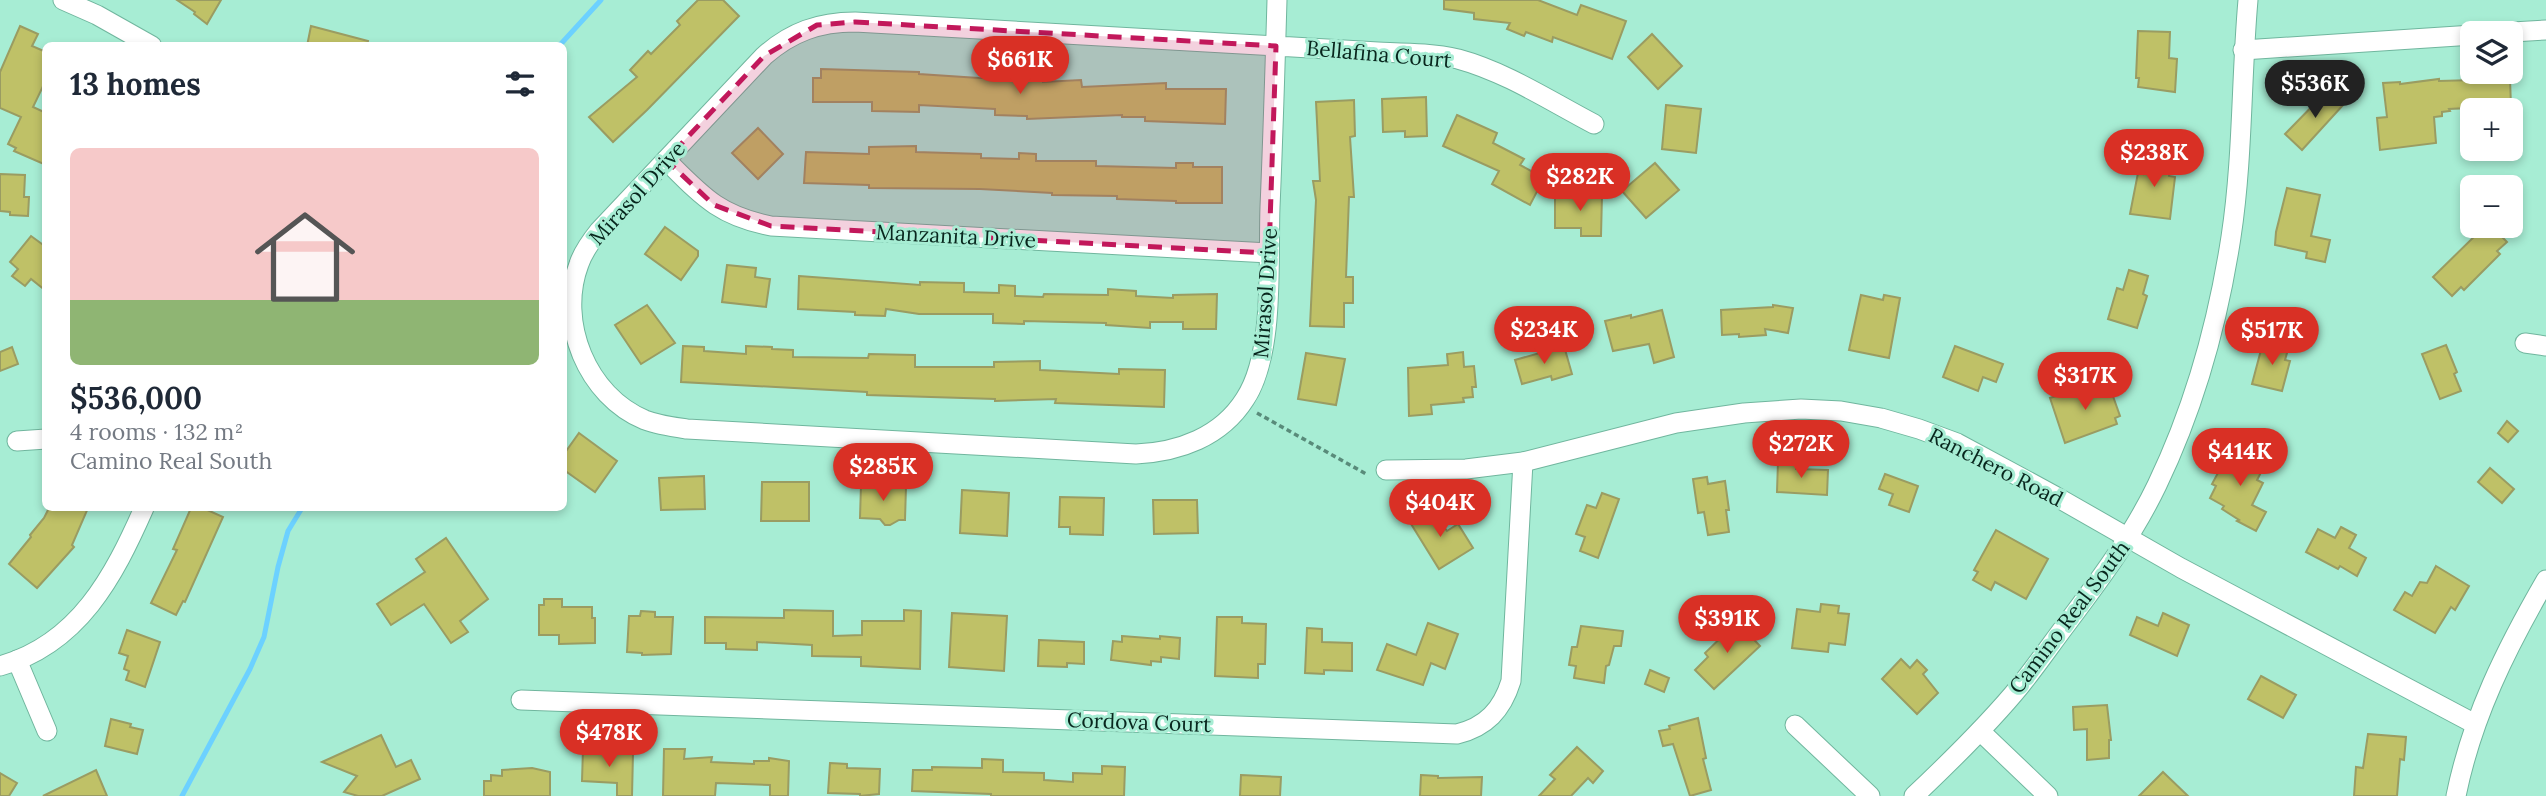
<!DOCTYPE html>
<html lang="en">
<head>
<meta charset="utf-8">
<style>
  body { margin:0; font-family:Lora,serif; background:#f6f6f7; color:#1f2937; height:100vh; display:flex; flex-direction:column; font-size:26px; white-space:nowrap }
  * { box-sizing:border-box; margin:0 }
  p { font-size:23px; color:#747a83 }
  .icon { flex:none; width:38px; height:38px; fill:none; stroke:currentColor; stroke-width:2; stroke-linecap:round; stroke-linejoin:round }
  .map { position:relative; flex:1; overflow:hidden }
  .details { position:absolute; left:42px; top:42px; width:525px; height:469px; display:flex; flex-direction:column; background:#fff; border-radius:10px; box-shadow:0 4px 10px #0003 }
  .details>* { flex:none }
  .fabs { position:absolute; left:2460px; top:21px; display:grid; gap:14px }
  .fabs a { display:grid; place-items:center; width:63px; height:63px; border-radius:10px; background:#fff; box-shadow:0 4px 10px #0003; font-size:35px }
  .price { position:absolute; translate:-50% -60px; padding:0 16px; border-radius:24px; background:#d93025; color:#fff; font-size:23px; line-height:46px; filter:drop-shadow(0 2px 4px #0008) }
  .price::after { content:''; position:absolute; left:50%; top:42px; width:21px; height:16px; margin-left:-10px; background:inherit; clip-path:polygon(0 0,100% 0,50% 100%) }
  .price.current { background:#222; color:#fff }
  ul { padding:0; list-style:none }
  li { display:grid; align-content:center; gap:14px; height:371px; padding:0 28px }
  li span { display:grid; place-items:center; height:217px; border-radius:10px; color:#555 }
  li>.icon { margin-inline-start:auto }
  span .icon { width:126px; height:126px; fill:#fffc; stroke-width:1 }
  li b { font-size:30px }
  h2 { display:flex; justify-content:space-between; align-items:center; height:84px; padding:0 28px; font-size:30px }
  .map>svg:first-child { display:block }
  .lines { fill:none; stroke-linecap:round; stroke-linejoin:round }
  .stream { stroke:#6cd1ff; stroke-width:5 }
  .building { fill:#bfc167; stroke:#9a9c62; stroke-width:2 }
  .minor-casing { stroke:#70b69e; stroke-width:21 }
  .path { stroke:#598b7a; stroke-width:3.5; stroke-dasharray:5 3.5; stroke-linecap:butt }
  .minor { stroke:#fff; stroke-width:19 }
  .marked { fill:#c2185b; fill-opacity:0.2; stroke:#c2185b; stroke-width:5; stroke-dasharray:14 9; stroke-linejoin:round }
  .labels { text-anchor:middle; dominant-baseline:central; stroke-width:6; stroke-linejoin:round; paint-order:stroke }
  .street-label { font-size:21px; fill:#08261d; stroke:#a7edd4 }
</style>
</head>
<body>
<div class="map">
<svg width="2546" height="796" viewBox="0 0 2546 796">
  <rect width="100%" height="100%" fill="#a7edd4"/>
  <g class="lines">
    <g class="stream">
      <path d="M559,46L601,0"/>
      <path d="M182,796L250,669L264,637L278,567L288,531L302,508"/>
    </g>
  </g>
  <g class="building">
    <path d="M177,0H221L207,24L194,14L195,12Z"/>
    <path d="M698,0H723L739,16L647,110L613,142L589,117L637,77L630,70L648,51L651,54L680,25L677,21Z"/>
    <path d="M1444,0H1538L1577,15L1581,5L1626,21L1612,59L1553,37L1552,42L1526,32L1524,36L1507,29L1510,23L1474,19V13L1444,9Z"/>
    <path d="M20,26L38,34L32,46L46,52V80L33,107L46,113V165L14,151L16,148L8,144L21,117L0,108V72Z"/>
    <path d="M311,26L368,41L367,46H307Z"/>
    <path d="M2138,31L2170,32L2169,58L2177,59L2175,92L2138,87L2139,78H2136Z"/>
    <path d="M1652,34L1682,66L1658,89L1628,57Z"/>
    <path d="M821,69L919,72V74L979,78L1043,79V82L1081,80L1082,87L1166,83V89H1226L1225,124L1145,121V117H1122V115L1027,119V116L995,115V109L919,105V112L872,111V102H813V78H821Z"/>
    <path d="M2439,79V81L2510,79L2511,106L2449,109L2450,111L2442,112V116L2434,117L2436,143L2380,150L2377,118L2387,117L2383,83L2400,82V84Z"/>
    <path d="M2329,89L2344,104L2302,150L2285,134Z"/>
    <path d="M1426,97L1427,136L1405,137V131L1383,132L1382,99Z"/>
    <path d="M1354,100L1355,136L1350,137L1354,197H1349L1346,277H1353V303H1344V327L1310,326L1316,200L1313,181H1320L1316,102Z"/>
    <path d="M1666,105L1701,109L1696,153L1662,149Z"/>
    <path d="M1457,115L1497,133L1493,143L1524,159L1520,165L1544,178L1530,205L1492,184L1499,171L1443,146Z"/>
    <path d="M758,128L783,154L758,179L732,153Z"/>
    <path d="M916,146V152L981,154V158L1019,159V153L1036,154V161H1096V166L1176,168V163H1193V167H1222V203H1176V201L1117,199V196L1052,195V193L980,189L869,188V185L804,183L806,152L869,154V147Z"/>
    <path d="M2146,155L2171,158L2169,176L2175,177L2170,219L2130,214L2138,173L2143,174Z"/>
    <path d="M1655,163L1679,190L1646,218L1622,191Z"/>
    <path d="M0,174L25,175L24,197H29L28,216L10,215V212L0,211Z"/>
    <path d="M2287,188L2320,195L2311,236L2330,240L2325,262L2306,258L2307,252L2275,245L2276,232Z"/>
    <path d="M1555,195H1602L1601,236H1581V228H1555Z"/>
    <path d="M2485,226H2491L2507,242L2497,251L2500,254L2464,290L2461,287L2452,296L2433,277Z"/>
    <path d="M665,227L698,251V256L681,280L645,254Z"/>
    <path d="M31,236L46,247V291L31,279L25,286L12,276L18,269L10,262Z"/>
    <path d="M727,265L756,268L755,277L770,279L766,307L722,302Z"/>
    <path d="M2129,270L2148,276L2143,294L2147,296L2137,328L2108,319L2117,288L2123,290Z"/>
    <path d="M799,276L920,285V282L964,283V292L999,293V285L1015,286V296L1043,297L1044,294L1108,295V289L1136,291V296L1173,298V295L1217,294L1216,329H1183V322H1150V328L1106,325V323L1024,321V324L993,323V314H919L886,309L885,316L855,315V312L798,309Z"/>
    <path d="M1861,295L1883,300L1884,295L1900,298L1889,358L1849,350Z"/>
    <path d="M647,305L675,343L641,364L615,325Z"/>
    <path d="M1773,305L1793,308L1788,333L1765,329L1766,335L1739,337V334L1722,335L1721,310L1773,307Z"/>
    <path d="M1662,310L1674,357L1654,363L1649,344L1613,351L1605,321L1631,315V318Z"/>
    <path d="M2269,341L2289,346L2285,360L2290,361L2282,391L2252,384L2261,350L2266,351Z"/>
    <path d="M2446,345L2457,372L2454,374L2461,391L2440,399L2422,354Z"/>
    <path d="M683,346L704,347V351L746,354V346L772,347V349L793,350V357L868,358L869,354L915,355V367H994V362L1040,361V370L1119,374V369L1165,370L1164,407L1055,403L1056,399L995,401V399L867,395V392L681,382Z"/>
    <path d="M1564,346L1572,374L1552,380L1551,376L1522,384L1515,360Z"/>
    <path d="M1955,346L2003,364L1996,382L1983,377L1978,391L1943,377Z"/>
    <path d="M12,347L18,364L0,371V352Z"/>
    <path d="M1463,352L1464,367L1474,366L1476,387H1472L1473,397L1463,398L1464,402L1431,405L1432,414L1409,416L1408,368L1448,365L1447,354Z"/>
    <path d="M1306,353L1345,359L1336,405L1298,399Z"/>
    <path d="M2109,385L2120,416L2115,418L2117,424L2065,443L2050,398L2072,391L2073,395Z"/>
    <path d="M2507,421L2518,431L2508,442L2498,433Z"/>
    <path d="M579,433L617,461L595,492L564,470V454Z"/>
    <path d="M2238,448L2266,463L2257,480L2263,483L2252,505L2266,512L2256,531L2237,521L2239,520L2222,509L2224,506L2210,498L2216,486L2212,484L2227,456L2233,459Z"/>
    <path d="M1778,461L1796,462V469L1828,470L1827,495L1777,492Z"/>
    <path d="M2490,468L2514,489L2502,503L2478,482Z"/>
    <path d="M1885,474L1918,486L1909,512L1889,505L1893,494L1879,489Z"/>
    <path d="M704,476L705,509L661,510L659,478Z"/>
    <path d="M1707,477L1708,484L1725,481L1729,510H1726L1729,532L1708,535L1704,512L1698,513L1693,479Z"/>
    <path d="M762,482H809V521H761Z"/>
    <path d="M861,485L906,486L905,520H899L890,525H885L880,519L860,518Z"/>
    <path d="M962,490L1009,493L1007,536L960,533Z"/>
    <path d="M1602,493L1619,499L1598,558L1580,551L1585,537L1576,534L1587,505L1596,508Z"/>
    <path d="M1060,497L1104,498L1103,535L1070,534V527H1059Z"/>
    <path d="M1153,500H1197L1198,533L1154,534Z"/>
    <path d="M49,508H88L72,545L74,547L37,588L9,564L31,537L30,535L44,518Z"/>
    <path d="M191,508H203L223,517L185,602L183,601L176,615L151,603L177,550L173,549Z"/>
    <path d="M1426,508L1438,526L1442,524L1447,531L1458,524L1473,548L1439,569L1408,519Z"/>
    <path d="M2341,527L2356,535L2349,548L2366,558L2357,576L2340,566L2338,569L2306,552L2318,529L2335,538Z"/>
    <path d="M1996,530L2048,559L2026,599L1995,582L1991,590L1973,580L1978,572L1974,570Z"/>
    <path d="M446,538L488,599L460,621L468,632L451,643L424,604L391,625L377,604L425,572L416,559Z"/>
    <path d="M2436,566L2469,586L2455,610L2451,607L2435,633L2394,610L2405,592L2412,596L2420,582L2427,583Z"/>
    <path d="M544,599H562V607H592V618H595V643L559,644V635H539V605H544Z"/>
    <path d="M1821,604L1839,606L1838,613L1849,614L1845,645L1829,643L1828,652L1792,648L1797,609L1820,612Z"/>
    <path d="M784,610L833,611V636L862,635V621H904V610L921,611L920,669L861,666V657L812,656V645L757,642V650L726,649V643H705V617L784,618Z"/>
    <path d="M641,611L655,612V617H673L671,654L642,655V653L627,652L629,616H640Z"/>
    <path d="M952,613L1007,616L1004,671L949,667Z"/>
    <path d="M2163,613L2189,625L2177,656L2130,635L2137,617L2158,626Z"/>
    <path d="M1217,617H1242V623L1266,624L1265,664H1258V678L1215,676Z"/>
    <path d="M1737,622L1760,646L1714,689L1695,670L1708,657L1705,653Z"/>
    <path d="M1428,623L1458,634L1445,669L1431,663L1423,685L1377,670L1387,644L1416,655Z"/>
    <path d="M1581,626L1623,631L1621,646H1614L1609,665L1606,666L1604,683L1574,678L1576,666L1569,665L1572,647H1577Z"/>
    <path d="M1307,628L1322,629V642L1352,643V671L1324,670V674L1305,673Z"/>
    <path d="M127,630L160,642L145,687L126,680L129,671L124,669L128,656L119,653Z"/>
    <path d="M1122,636L1160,639V636L1180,638L1179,659L1161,657V662L1151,661V665L1111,660L1113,641L1122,642Z"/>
    <path d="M1039,640L1084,642V664L1067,663V667L1038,666Z"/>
    <path d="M1901,659L1910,668L1917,660L1927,670L1923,674L1938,693L1917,714L1882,679Z"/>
    <path d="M1650,670L1669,678L1664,692L1645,684Z"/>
    <path d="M2261,676L2296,695L2283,718L2248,699Z"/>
    <path d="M2107,705L2111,740H2109V758L2087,760V729L2074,730L2073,707Z"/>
    <path d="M1698,718L1706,758L1703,759L1711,790L1690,796L1673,744L1663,746L1659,731L1670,729L1669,726Z"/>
    <path d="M111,719L131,724L130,727L143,730L137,754L105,746Z"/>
    <path d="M2368,734L2406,737L2404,760L2400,759L2397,796H2354L2356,767L2363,768Z"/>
    <path d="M381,735L396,767L411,760L420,779L382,796H358L344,792L357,776L322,762Z"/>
    <path d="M1577,747L1603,771L1593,783L1588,778L1571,796H1539L1555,779L1550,775Z"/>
    <path d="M583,749L633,753L632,796H617V783L582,781Z"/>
    <path d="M664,749H685L684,759L712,757L711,762L754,764V761H769V758L789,761L788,796H770V785L716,783L715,796H663Z"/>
    <path d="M982,759L1003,760V772L1044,773V780L1073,782V773L1102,774V766L1125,767L1124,796H991V794L912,791L913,770H932V767L982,768Z"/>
    <path d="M830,763L847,764V768L880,769L879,794L860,796V794L828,793Z"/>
    <path d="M532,768L550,772V796H484V781H491V775L502,776V770Z"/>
    <path d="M96,770L107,796H43Z"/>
    <path d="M2163,772L2188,796H2139Z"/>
    <path d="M0,773L17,783L9,796H0Z"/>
    <path d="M1241,775L1281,777L1280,796H1240Z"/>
    <path d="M1421,775L1438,776V778L1482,777L1481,796H1420Z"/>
  </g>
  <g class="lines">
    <defs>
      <g id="minor">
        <path d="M63,0L97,15L152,46"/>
        <path d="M1277,0C1275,69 1273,138 1270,207C1268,261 1275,354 1245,399C1221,437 1179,452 1136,454L687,429C673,427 658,425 645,420C587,396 557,322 579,264C583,252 591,241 599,231L764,56C791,32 819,22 855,22L1276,46C1310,48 1344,50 1378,52C1405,53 1432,53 1458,59C1506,72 1550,101 1594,124"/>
        <path d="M2495,33L2546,30"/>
        <path d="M2243,50L2473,35"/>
        <path d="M666,160C702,196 719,216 771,226L1269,253"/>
        <path d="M2525,343L2546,346"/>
        <path d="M17,441L46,439"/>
        <path d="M1386,470L1466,469L1523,462L1676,423L1744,413L1801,409L1841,411L1881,418L1919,429L1957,443L2055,496L2181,568L2475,724"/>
        <path d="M17,660L47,731"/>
        <path d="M0,666C79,644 114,576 144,508"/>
        <path d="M521,700L1457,734C1486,727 1502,710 1511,681L1523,462"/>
        <path d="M1795,725L1870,796"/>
        <path d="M1980,731L2048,796"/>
        <path d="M1914,796C1951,761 1988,725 2020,686C2037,665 2052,643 2068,622C2101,578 2133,535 2157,485C2194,408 2218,322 2231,237C2243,159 2241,79 2248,0"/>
        <path d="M2456,796C2472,717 2506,649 2546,580"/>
      </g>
    </defs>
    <use href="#minor" class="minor-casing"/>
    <path class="path" d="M1257,413L1368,475"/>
    <use href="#minor" class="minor"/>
  </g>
  <path class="marked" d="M855,22L1276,46L1269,253L771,226L714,205L666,160L764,56L817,25Z"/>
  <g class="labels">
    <g class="street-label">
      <text transform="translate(1379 54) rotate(5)">Bellafina Court</text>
      <text transform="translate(637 193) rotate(-48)">Mirasol Drive</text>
      <text transform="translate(956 236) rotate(3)">Manzanita Drive</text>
      <text transform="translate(1265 293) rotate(-86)">Mirasol Drive</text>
      <text transform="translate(1996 467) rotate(27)">Ranchero Road</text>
      <text transform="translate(2069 617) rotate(-53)">Camino Real South</text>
      <text transform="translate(1139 722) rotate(2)">Cordova Court</text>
    </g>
  </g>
</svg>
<div class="fabs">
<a><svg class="icon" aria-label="layers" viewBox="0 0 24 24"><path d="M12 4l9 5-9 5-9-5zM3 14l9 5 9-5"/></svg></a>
<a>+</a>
<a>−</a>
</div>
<b class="price" style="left:1020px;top:96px">$661K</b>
<b class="price current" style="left:2315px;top:120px">$536K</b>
<b class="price" style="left:2154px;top:189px">$238K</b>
<b class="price" style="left:1580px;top:213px">$282K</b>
<b class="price" style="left:1544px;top:366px">$234K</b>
<b class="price" style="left:2272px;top:367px">$517K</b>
<b class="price" style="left:2085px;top:412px">$317K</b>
<b class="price" style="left:1801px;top:480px">$272K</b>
<b class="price" style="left:2240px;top:488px">$414K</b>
<b class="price" style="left:883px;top:503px">$285K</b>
<b class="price" style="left:1440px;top:539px">$404K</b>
<b class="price" style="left:1727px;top:655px">$391K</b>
<b class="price" style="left:609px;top:769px">$478K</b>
<section class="details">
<h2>13 homes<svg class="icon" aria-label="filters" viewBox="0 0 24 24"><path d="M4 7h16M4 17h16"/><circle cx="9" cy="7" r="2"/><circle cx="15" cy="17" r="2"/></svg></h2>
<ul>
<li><span style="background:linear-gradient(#f6c9c9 70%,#8fb573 0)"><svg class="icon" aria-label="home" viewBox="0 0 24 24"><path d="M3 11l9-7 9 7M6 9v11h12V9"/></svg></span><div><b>$536,000</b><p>4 rooms · 132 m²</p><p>Camino Real South</p></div></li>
</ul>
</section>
</div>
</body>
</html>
